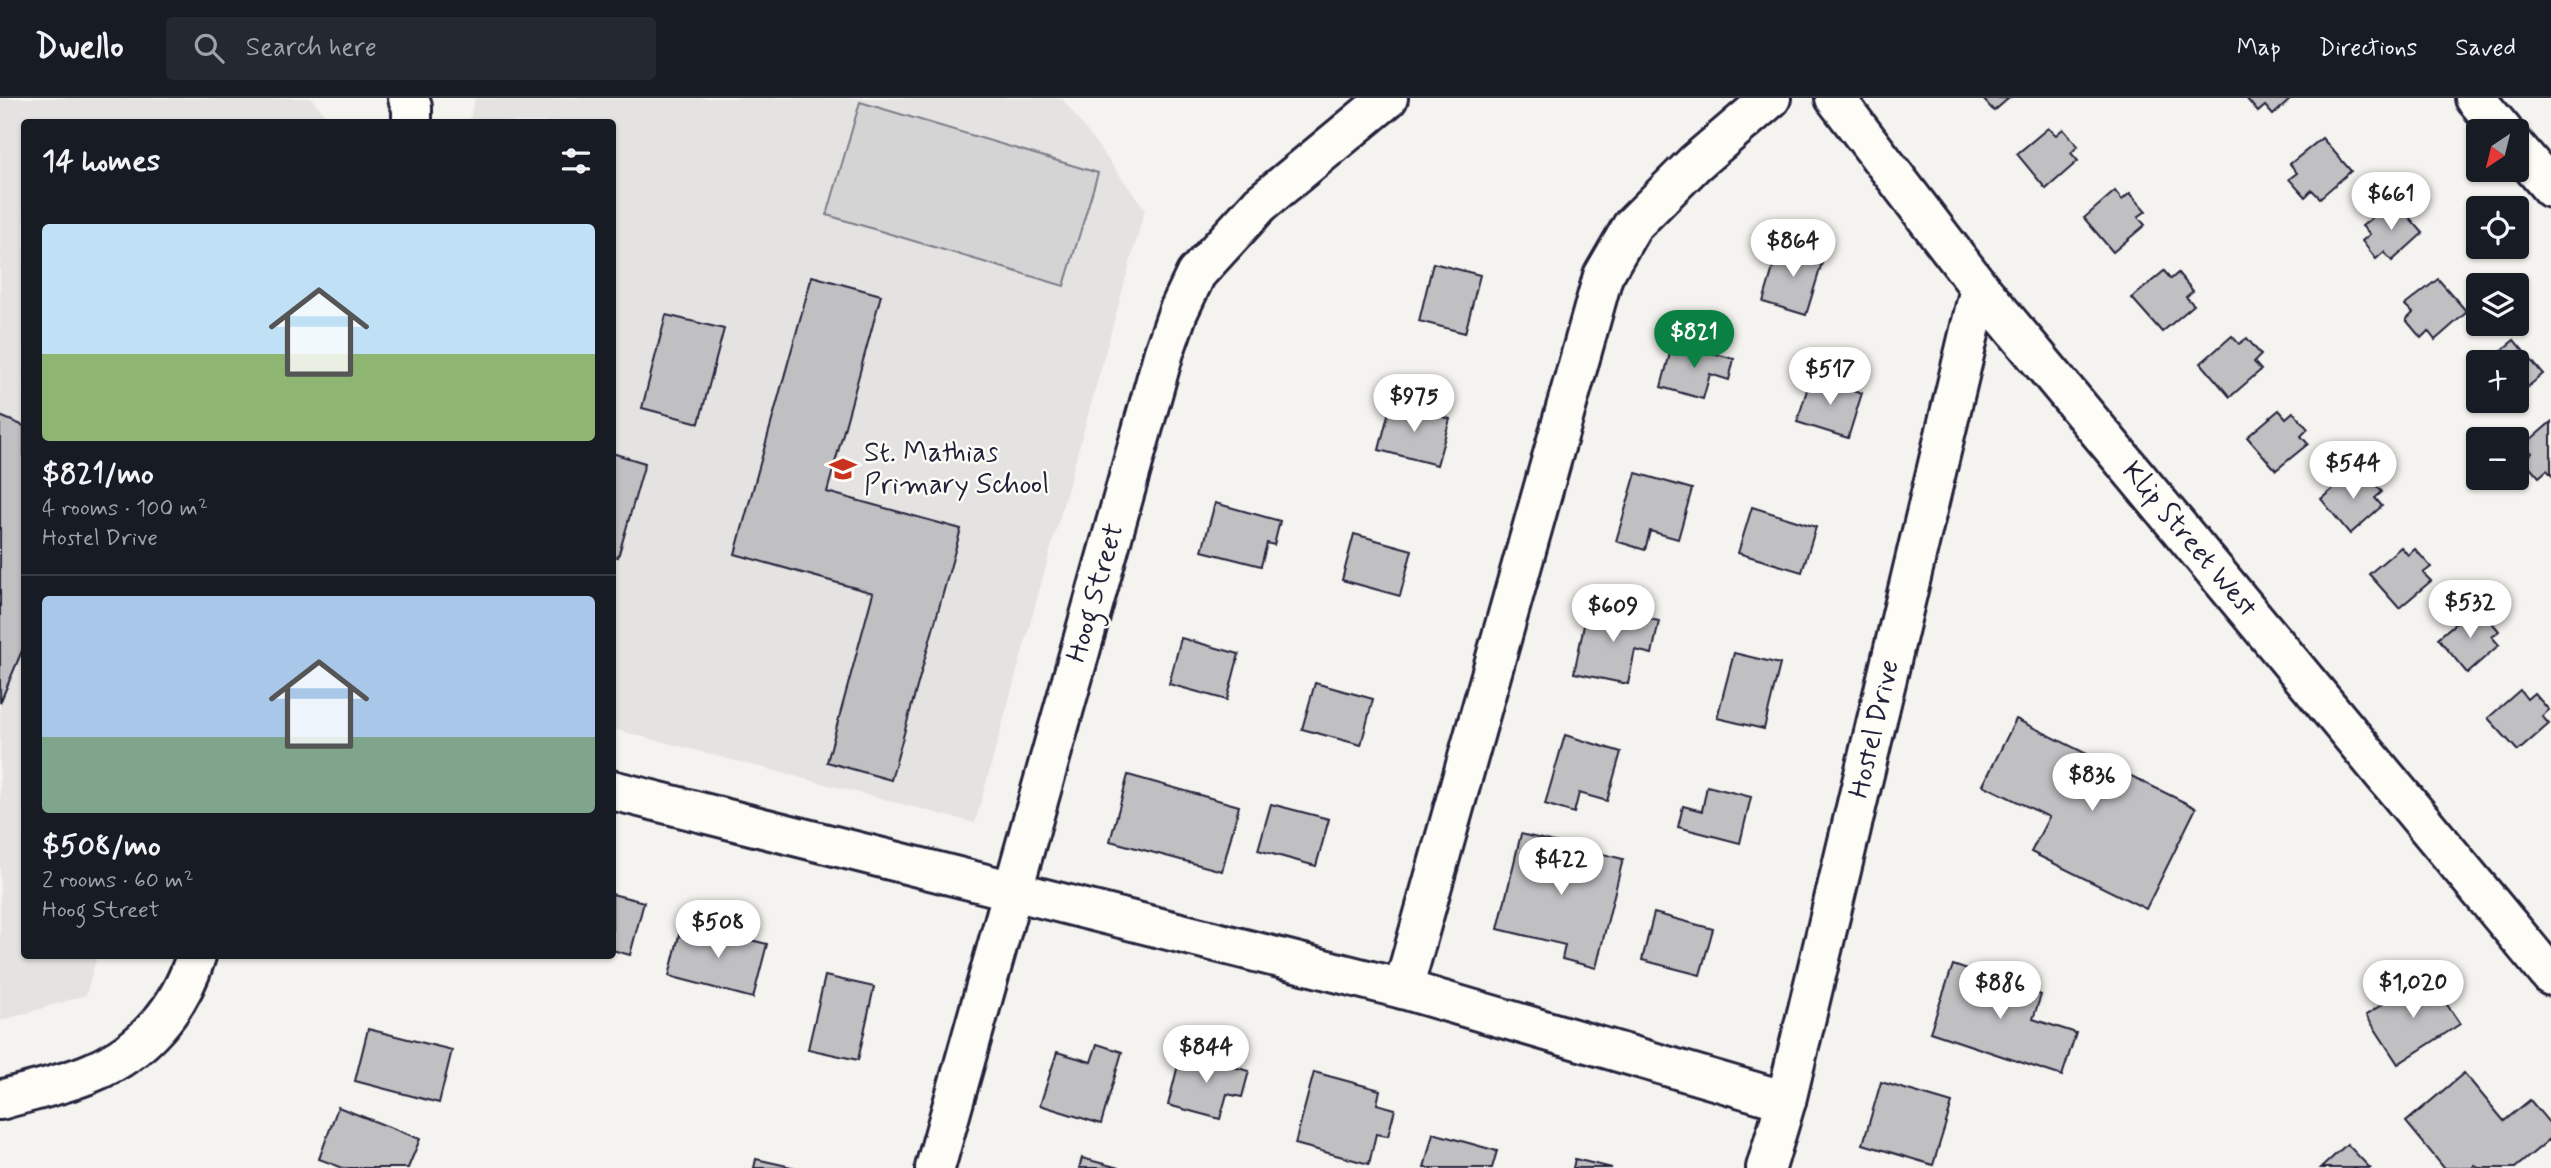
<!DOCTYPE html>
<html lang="en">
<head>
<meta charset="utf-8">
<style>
  body { margin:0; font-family:Mynerve,sans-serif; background:#242831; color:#f1f3f6; height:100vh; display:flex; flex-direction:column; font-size:26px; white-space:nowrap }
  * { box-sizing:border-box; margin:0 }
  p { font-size:23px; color:#9ea1a6 }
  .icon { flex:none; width:38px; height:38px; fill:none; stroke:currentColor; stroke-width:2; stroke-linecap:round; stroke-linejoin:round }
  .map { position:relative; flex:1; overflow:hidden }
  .panel { position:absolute; left:21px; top:21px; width:595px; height:840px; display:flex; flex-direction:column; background:#171b24; border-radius:7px; box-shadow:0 2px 5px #0004 }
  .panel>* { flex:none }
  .needle { width:46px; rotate:215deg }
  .controls { position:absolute; left:2466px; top:21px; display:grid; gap:14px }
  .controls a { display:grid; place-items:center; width:63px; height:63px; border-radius:7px; background:#171b24; box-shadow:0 2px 5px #0004; font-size:35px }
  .price { position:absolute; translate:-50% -60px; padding:0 16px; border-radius:24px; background:#fff; color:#222; font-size:23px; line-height:46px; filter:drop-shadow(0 2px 4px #0008) }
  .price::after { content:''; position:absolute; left:50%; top:42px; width:21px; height:16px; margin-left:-10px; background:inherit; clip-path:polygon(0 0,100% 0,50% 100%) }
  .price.active { background:#0b8043; color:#fff }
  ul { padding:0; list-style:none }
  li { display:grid; align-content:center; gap:14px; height:371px; padding:0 21px }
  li+li { border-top:2px solid #363941 }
  li span { display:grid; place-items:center; height:217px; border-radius:7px; color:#555 }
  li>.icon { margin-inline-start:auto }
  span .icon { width:126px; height:126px; fill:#fffc; stroke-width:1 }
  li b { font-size:30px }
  h2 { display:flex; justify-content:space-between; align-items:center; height:84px; padding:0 21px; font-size:30px }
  header { display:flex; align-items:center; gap:42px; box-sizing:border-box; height:98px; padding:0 35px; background:#171b24; border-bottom:2px solid #363941 }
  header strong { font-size:33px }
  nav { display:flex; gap:38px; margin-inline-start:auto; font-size:24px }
  .search { width:490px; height:63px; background:#242831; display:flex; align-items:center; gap:18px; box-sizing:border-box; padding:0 24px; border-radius:7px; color:#9ea1a6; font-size:26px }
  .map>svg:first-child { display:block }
  .built { fill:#e4e3e2 }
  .green { fill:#d5d4d5; stroke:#7c7b88; stroke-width:2 }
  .building { fill:#c0bfc2; stroke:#22223b; stroke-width:2 }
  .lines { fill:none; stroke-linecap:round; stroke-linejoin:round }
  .minor-casing { stroke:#22223b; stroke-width:44 }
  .minor { stroke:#fdfcf7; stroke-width:38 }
  .labels { text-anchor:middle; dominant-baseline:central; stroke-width:5; stroke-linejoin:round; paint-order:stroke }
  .poi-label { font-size:28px; fill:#22223b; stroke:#fdfcf7; text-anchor:start }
  .street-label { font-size:28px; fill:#22223b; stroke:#fdfcf7 }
</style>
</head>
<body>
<header>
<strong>Dwello</strong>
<div class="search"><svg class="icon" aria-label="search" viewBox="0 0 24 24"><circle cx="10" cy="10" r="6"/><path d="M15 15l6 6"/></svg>Search here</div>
<nav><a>Map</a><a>Directions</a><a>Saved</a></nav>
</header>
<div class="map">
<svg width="2551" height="1070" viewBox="0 0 2551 1070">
  <rect width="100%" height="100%" fill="#f4f3ef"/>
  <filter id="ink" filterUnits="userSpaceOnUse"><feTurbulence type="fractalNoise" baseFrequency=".0143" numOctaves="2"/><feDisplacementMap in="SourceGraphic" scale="14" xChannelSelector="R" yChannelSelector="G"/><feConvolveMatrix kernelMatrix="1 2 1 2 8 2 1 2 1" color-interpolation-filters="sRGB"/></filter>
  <g filter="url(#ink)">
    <g class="built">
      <path d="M0,0H311L327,19L326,24H24V858H97L86,897L0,923Z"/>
      <path d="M475,0H1062L1145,111L975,725L613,631L612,24H469Z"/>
    </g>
    <path class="green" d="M860,4L1098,75L1064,188L827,117Z"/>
    <g class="building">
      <path d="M1982,0H2009L1994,13Z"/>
      <path d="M2246,0H2292L2273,17L2265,8L2258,14Z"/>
      <path d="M2048,30L2056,37L2063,31L2078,48L2071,55L2078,63L2046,91L2017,56Z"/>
      <path d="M2322,40L2351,73L2320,100L2312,92L2305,99L2289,81L2297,75L2290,66Z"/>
      <path d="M2115,93L2122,102L2130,95L2146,113L2138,119L2145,127L2113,154L2084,120Z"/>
      <path d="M2394,102L2423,135L2392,163L2384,154L2376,161L2362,143L2370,136L2362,128Z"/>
      <path d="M1780,146L1824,158L1806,217L1763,204Z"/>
      <path d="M1433,165L1480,177L1465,235L1419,223Z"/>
      <path d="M2164,173L2171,181L2178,175L2193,193L2186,199L2194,207L2162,234L2132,200Z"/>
      <path d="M812,178L881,197L827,394L961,431L891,682L827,664L873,495L735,456Z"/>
      <path d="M2438,181L2467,214L2435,242L2428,233L2421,240L2406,222L2413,215L2405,207Z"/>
      <path d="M666,217L724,231L699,325L642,310Z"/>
      <path d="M2232,238L2239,246L2247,240L2261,257L2254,264L2261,272L2230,299L2201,265Z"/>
      <path d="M2514,242L2543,276L2516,299V264H2487Z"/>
      <path d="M1673,244L1734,261L1729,282L1710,276L1703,301L1661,289Z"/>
      <path d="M1811,279L1862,295L1848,340L1797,324Z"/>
      <path d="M1391,305L1450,321L1437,367L1379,352Z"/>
      <path d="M2279,312L2286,320L2293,314L2308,331L2301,338L2308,346L2276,372L2247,339Z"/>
      <path d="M0,318L24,328V548L0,605Z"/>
      <path d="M2551,324V377L2547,372L2539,379L2524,362L2532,355L2524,347Z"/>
      <path d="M612,355L645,365L618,459L612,458Z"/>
      <path d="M2353,374L2360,382L2367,376L2382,394L2375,400L2382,408L2350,436L2321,401Z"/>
      <path d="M1636,375L1692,391L1678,441L1650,433L1645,452L1616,443Z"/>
      <path d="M1215,405L1280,423L1274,447L1267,445L1261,468L1202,453Z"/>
      <path d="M1752,409L1816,429L1802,474L1738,455Z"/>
      <path d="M1354,436L1412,452L1400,498L1342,482Z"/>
      <path d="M2401,449L2408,457L2415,451L2431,469L2423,475L2431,483L2399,510L2369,476Z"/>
      <path d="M1588,508L1659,523L1652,556L1635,552L1628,586L1574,575Z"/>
      <path d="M2470,513L2477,522L2484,515L2499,533L2492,539L2499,547L2467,575L2438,540Z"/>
      <path d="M1181,540L1239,556L1227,602L1169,586Z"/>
      <path d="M1734,555L1780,566L1764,631L1717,620Z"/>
      <path d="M1315,585L1373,601L1361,647L1302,631Z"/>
      <path d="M2520,592L2527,601L2534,595L2549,612L2542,618L2549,626L2518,653L2488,620Z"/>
      <path d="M2016,621L2196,710L2146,811L2031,754L2049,719L1983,687Z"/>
      <path d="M1565,637L1621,654L1607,703L1579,695L1574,715L1545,706Z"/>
      <path d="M1128,677L1239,708L1222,773L1110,743Z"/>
      <path d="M1707,688L1751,699L1740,745L1678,729L1683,708L1702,713Z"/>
      <path d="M1271,706L1329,721L1316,768L1258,752Z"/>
      <path d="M1521,736L1623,761L1596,870L1562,861L1565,847L1498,831Z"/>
      <path d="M612,796L644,804L630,857L612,852Z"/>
      <path d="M1654,815L1713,831L1700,877L1642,862Z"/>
      <path d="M682,825L767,846L753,900L669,878Z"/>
      <path d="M1953,867L2041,897L2033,921L2076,935L2062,978L1930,934Z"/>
      <path d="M2427,877L2460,926L2398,966L2366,917Z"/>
      <path d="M825,878L874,889L858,962L808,951Z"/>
      <path d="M368,931L452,952L439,1005L355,983Z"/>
      <path d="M1097,946L1122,954L1101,1026L1040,1007L1057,954L1091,964Z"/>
      <path d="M1181,955L1249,973L1242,999L1227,996L1220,1021L1168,1007Z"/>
      <path d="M1314,974L1380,992L1377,1006L1395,1011L1388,1038L1376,1036L1369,1066L1295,1046Z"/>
      <path d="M2464,975L2504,1023L2530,1002L2551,1027V1040L2515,1070H2478L2475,1067L2472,1070H2444L2406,1024Z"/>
      <path d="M1881,984L1952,1005L1933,1067L1863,1046Z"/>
      <path d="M338,1009L420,1041L408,1070H343L319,1061Z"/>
      <path d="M1433,1035L1497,1053L1492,1070H1424Z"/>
      <path d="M2347,1046L2370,1070H2321Z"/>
      <path d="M1082,1060L1119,1070H1079Z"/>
      <path d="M756,1061L796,1070H754Z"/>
      <path d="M1575,1061L1612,1070H1573Z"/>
    </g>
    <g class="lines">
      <defs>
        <g id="minor">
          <path d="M408,0L412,9V24"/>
          <path d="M1835,0L1980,190L2551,878"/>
          <path d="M2475,0L2503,33"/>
          <path d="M2516,49L2551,90"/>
          <path d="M612,692L1403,891L1786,1003"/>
          <path d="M1403,891L1603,178L1632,128L1695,65L1771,0"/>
          <path d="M0,1002C30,993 64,987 93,974C144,953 180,910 196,858"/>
          <path d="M935,1070L1164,254L1178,214L1196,176L1260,106L1388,0"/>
          <path d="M1766,1070L1786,1003L1980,190"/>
        </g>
      </defs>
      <use href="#minor" class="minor-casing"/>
      <use href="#minor" class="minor"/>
    </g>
  </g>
  <defs>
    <symbol id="school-bare" viewBox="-9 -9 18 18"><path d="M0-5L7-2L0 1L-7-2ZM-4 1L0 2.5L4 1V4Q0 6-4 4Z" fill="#c8321e" stroke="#fdfcf7" stroke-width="2.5" paint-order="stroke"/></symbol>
  </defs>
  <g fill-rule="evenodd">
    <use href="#school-bare" x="824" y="352" width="38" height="38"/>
  </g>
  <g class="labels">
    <g class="poi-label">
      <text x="864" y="355">St. Mathias<tspan x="864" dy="32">Primary School</tspan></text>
    </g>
    <g class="street-label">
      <text transform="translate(2189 442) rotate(50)">Klip Street West</text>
      <text transform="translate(1096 495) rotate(-74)">Hoog Street</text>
      <text transform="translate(1875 631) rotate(-77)">Hostel Drive</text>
    </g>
  </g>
</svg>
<div class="controls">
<a><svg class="needle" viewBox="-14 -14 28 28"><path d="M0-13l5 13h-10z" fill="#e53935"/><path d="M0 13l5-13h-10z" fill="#9ea1a6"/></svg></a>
<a><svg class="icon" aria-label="locate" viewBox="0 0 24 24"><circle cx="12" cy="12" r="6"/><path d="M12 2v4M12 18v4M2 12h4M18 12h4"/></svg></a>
<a><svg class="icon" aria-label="layers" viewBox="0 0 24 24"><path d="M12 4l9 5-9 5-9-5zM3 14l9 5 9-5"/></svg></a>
<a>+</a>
<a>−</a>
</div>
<b class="price" style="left:2391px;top:134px">$661</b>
<b class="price" style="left:1793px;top:181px">$864</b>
<b class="price active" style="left:1694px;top:272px">$821</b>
<b class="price" style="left:1830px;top:309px">$517</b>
<b class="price" style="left:1414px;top:336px">$975</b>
<b class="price" style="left:2353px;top:403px">$544</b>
<b class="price" style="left:2470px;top:542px">$532</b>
<b class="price" style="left:1613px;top:546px">$609</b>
<b class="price" style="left:2092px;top:715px">$836</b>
<b class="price" style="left:1561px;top:799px">$422</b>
<b class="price" style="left:718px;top:862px">$508</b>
<b class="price" style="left:2413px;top:922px">$1,020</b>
<b class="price" style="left:2000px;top:923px">$886</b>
<b class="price" style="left:1206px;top:987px">$844</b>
<section class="panel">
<h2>14 homes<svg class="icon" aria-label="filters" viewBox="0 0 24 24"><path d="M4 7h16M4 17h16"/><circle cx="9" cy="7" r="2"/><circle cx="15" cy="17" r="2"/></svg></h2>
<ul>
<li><span style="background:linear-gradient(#bfe0f5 60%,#8fb573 0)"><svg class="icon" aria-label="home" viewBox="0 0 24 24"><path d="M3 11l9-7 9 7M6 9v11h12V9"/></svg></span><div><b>$821/mo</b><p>4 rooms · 100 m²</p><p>Hostel Drive</p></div></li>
<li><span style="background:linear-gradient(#a9c7e8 65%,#7fa58c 0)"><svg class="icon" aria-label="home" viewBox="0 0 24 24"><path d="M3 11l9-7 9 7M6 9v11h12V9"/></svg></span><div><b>$508/mo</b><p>2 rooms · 60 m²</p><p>Hoog Street</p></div></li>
</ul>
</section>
</div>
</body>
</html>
